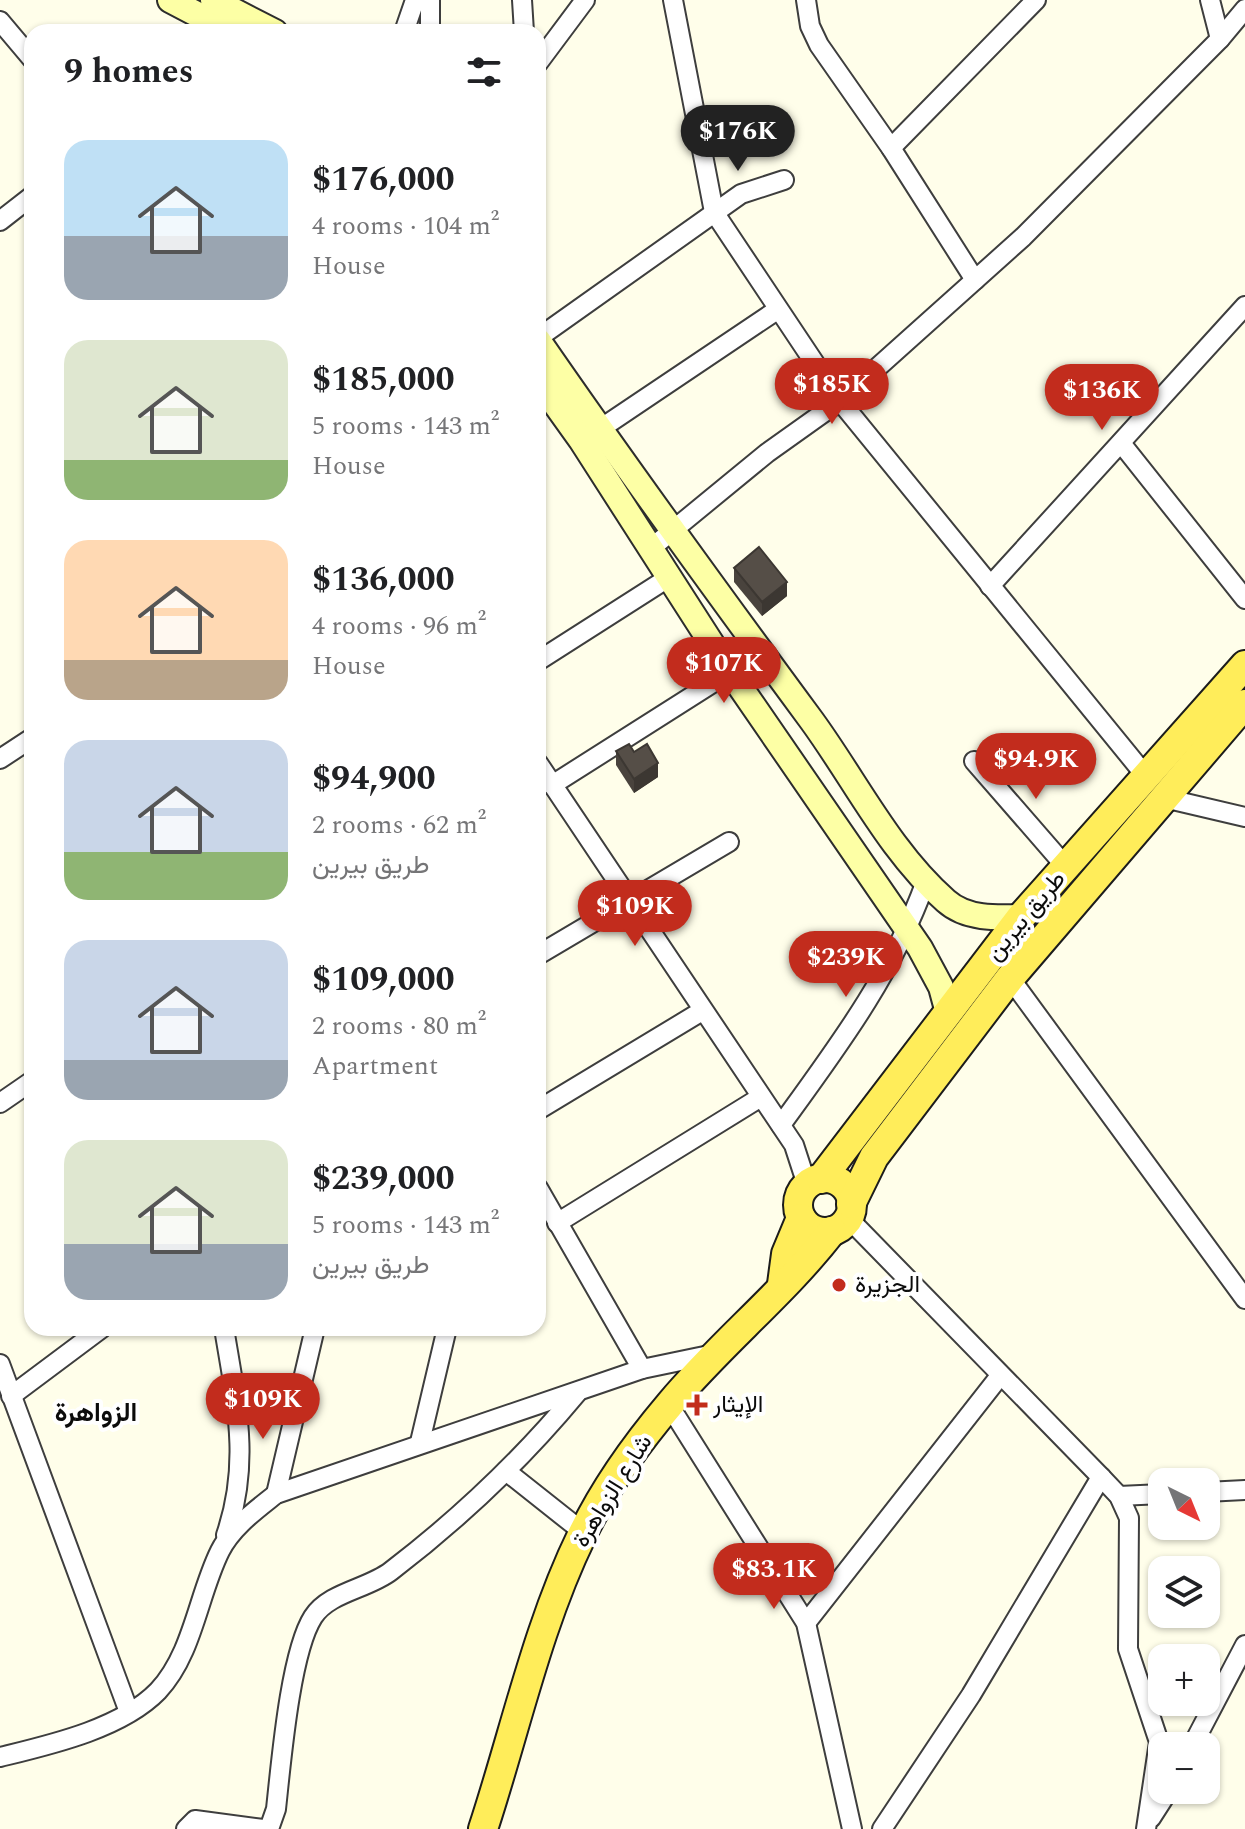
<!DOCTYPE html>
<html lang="en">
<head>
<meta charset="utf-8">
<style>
  body { margin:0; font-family:Spectral,Vazirmatn,serif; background:#f2f2f2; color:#202124; height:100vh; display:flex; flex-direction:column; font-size:30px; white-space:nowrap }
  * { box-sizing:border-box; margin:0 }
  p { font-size:26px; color:#757577 }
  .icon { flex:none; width:44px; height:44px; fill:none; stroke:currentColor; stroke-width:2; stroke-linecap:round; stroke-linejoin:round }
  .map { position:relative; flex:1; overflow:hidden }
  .sheet { position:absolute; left:24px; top:24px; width:522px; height:1312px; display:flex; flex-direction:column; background:#fff; border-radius:24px; box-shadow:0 2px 6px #0004 }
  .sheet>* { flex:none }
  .needle { width:52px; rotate:137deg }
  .tools { position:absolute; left:1148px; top:1468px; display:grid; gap:16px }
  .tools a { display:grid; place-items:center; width:72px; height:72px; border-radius:16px; background:#fff; box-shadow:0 2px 6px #0004; font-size:40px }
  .price { position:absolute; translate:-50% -68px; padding:0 18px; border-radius:28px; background:#c22c1d; color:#fff; font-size:26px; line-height:52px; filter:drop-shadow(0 2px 4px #0008) }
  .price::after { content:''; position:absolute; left:50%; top:48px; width:24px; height:18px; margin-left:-12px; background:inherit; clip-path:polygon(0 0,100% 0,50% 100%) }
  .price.current { background:#222; color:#fff }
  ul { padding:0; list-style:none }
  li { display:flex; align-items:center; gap:24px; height:200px; padding:0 40px }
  li span { display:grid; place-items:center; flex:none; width:224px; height:160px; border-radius:24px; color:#555 }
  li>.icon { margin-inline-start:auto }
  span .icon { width:96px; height:96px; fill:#fffc; stroke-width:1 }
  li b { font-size:34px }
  h2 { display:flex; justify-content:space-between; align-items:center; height:96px; padding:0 40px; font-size:34px }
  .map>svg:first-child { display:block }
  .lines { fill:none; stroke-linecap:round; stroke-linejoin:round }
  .street-casing { stroke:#3e3e3e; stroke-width:22 }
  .secondary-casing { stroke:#2d2d2d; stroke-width:28 }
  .primary-casing { stroke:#1c1c1c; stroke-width:32 }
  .street { stroke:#fff; stroke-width:18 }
  .secondary { stroke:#fdffa5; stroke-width:24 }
  .primary { stroke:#ffed5a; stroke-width:28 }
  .wall { fill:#49433d }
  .shaded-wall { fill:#3c3732 }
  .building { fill:#554e47; stroke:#3c3732; stroke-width:2 }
  .poi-dot { fill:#c22c1d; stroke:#fff; stroke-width:3 }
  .labels { text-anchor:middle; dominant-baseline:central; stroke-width:8; stroke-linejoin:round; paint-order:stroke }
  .street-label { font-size:24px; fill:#0b0b0b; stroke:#fff }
  .poi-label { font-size:24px; fill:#0b0b0b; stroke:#fff; text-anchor:start }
  .neighbourhood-label { font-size:26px; font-weight:bold; fill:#0b0b0b; stroke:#fff }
</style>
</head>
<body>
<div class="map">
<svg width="1245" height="1829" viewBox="0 0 1245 1829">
  <rect width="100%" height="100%" fill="#fffeea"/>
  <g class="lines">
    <defs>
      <g id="street">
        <path d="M522,0L524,32"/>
        <path d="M673,0L714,212L840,401L1145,775"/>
        <path d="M806,0L810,26L819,45L891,148L975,280"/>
        <path d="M1210,0L1220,39"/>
        <path d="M0,21L32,59"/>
        <path d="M404,32L415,0"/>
        <path d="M430,32V0"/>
        <path d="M538,63L585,0"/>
        <path d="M891,148L1036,0"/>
        <path d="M0,221L32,196"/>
        <path d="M538,338L741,194L784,180"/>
        <path d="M600,429L777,310"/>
        <path d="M1121,443L1245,599"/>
        <path d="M650,549L767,453L840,401L1023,237L1220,39L1245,9"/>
        <path d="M990,586L1245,306"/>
        <path d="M538,661L668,578"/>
        <path d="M0,759L32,738"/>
        <path d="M974,761L1067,868"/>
        <path d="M538,763L794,1145L807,1185"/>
        <path d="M552,785L730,672"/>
        <path d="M1164,798L1245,817"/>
        <path d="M538,955L729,842"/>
        <path d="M1010,978L1245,1299"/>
        <path d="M0,1103L32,1081"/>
        <path d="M538,1110L702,1011"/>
        <path d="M781,1125C839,1045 892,975 926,881"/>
        <path d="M538,1188L642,1369"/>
        <path d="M848,1218L1101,1477L1119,1496L1129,1518L1128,1649L1159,1742L1146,1829"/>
        <path d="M557,1223L761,1097"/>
        <path d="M224,1328C236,1402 251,1462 226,1535"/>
        <path d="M0,1364L129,1712"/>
        <path d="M11,1396L102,1328"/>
        <path d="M669,1405L806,1623L852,1829"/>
        <path d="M420,1442L447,1328"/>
        <path d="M506,1471L583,1532"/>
        <path d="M1206,1492L1245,1490"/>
        <path d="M276,1494L315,1328"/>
        <path d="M1119,1496L1162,1494"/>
        <path d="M806,1623L999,1377"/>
        <path d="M1192,1746L1245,1645"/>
        <path d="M0,1757C49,1745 121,1729 158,1691C193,1654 198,1595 220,1551C232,1527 256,1510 276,1494L642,1369L714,1354"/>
        <path d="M1151,1818L1169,1790"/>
        <path d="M186,1829L195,1820L263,1829"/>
        <path d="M269,1829L276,1809C281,1764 290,1653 313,1617C329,1592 368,1589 391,1571C459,1519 523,1458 577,1393"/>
        <path d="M882,1829L971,1695L1101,1477"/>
      </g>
      <g id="secondary">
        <path d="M170,0L231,32"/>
        <path d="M213,0L275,32"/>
        <path d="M538,340C627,469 719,595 812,721C855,780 890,852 946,901C966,919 996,918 1021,917"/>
        <path d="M538,380L581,440L730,672L920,948L941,987L948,1013"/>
      </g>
      <g id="primary">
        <circle cx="825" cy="1205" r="27"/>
        <path d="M821,1179L1021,917L1245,665"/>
        <path d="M851,1204L874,1157L1010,978L1245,704"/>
        <path d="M782,1284L786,1254L801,1218"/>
        <path d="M483,1829C515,1732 537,1627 582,1535C604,1489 637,1443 670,1404C721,1343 784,1293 832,1231"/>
      </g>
    </defs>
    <use href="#street" class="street-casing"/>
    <use href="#secondary" class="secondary-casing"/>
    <use href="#primary" class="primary-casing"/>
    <use href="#street" class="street"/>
    <use href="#secondary" class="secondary"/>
    <use href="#primary" class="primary"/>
  </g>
  <g class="wall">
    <path d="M734,568L787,596L762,616L734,582Z"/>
    <path d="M616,751L634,752L658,777L634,793L616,765Z"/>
  </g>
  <g class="shaded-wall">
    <path d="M787,582V596L762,616V602Z"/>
    <path d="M658,763V777L634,793V779Z"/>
  </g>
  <g class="building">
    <path d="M759,547L787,582L762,602L734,568Z"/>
    <path d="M629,744L634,752L647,744L658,763L634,779L616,751Z"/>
  </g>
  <g class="poi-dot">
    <circle cx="839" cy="1285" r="8"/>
    <path d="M693 1393h8v8h8v8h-8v8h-8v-8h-8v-8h8z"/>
  </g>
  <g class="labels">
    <g class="street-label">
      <text transform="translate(1026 916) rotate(-50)">طريق بيرين</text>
      <text transform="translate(613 1491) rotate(-58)">شارع الزواهرة</text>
    </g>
    <g class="poi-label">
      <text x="855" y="1285">الجزيرة</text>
      <text x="713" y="1405">الإيثار</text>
    </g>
    <g class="neighbourhood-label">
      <text x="96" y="1413">الزواهرة</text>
    </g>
  </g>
</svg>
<div class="tools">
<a><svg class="needle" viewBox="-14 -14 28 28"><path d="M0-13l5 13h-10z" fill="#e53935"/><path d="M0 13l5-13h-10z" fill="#757577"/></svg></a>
<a><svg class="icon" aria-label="layers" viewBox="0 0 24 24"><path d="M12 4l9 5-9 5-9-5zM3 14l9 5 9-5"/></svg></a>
<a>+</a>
<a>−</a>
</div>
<b class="price current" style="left:738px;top:173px">$176K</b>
<b class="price" style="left:832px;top:426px">$185K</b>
<b class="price" style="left:1102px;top:432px">$136K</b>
<b class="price" style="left:724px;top:705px">$107K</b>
<b class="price" style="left:1036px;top:801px">$94.9K</b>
<b class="price" style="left:635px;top:948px">$109K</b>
<b class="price" style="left:846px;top:999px">$239K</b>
<b class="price" style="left:263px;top:1441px">$109K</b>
<b class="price" style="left:774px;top:1611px">$83.1K</b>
<section class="sheet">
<h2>9 homes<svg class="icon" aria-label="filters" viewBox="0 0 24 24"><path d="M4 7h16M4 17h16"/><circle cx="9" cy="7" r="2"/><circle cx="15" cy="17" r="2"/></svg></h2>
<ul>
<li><span style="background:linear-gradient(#bfe0f5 60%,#9aa5b1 0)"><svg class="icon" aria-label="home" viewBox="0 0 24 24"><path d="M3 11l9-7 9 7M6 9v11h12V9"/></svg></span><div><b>$176,000</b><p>4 rooms · 104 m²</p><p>House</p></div></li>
<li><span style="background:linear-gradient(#dfe7d0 75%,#8fb573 0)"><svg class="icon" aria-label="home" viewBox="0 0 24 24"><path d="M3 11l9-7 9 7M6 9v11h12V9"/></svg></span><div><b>$185,000</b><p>5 rooms · 143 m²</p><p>House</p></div></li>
<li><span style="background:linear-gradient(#ffd9b3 75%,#b9a48a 0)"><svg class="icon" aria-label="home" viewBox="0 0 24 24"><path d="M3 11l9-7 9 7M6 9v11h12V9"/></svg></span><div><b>$136,000</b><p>4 rooms · 96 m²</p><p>House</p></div></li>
<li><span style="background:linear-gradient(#c9d6e8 70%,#8fb573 0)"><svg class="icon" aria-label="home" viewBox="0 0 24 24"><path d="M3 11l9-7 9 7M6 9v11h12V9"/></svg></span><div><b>$94,900</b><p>2 rooms · 62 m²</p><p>طريق بيرين</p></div></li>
<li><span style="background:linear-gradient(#c9d6e8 75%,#9aa5b1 0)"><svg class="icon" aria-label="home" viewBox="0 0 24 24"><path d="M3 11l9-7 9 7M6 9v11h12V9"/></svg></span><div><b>$109,000</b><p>2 rooms · 80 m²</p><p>Apartment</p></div></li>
<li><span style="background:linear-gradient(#dfe7d0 65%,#9aa5b1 0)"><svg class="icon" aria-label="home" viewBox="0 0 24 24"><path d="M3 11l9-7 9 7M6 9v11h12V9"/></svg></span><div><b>$239,000</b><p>5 rooms · 143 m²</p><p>طريق بيرين</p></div></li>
</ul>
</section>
</div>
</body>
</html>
